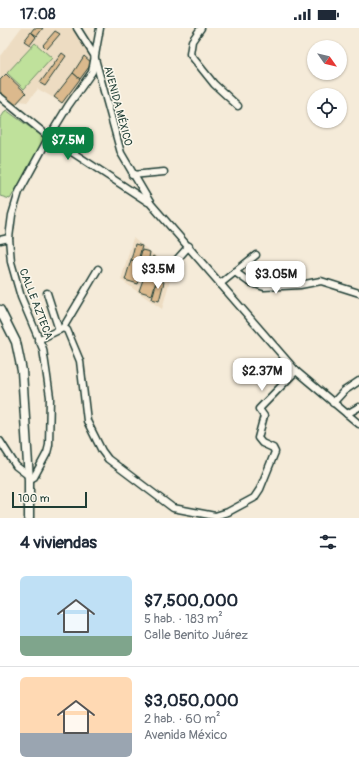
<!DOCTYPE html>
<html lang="es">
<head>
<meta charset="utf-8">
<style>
  body { margin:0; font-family:Pangolin,sans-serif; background:#f2f2f3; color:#1f2937; height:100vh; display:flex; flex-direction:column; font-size:15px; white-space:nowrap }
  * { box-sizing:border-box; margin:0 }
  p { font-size:13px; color:#747a83 }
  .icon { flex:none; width:22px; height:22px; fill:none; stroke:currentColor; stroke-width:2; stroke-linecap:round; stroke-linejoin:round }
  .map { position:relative; height:490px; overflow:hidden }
  .details { display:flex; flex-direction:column; background:#fff; flex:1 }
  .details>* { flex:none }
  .needle { width:26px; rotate:124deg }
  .tools { position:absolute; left:307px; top:12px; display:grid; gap:8px }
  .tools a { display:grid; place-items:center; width:40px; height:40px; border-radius:50%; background:#fff; box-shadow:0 1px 3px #0004; font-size:20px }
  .scale { position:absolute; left:12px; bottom:10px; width:75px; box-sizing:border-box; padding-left:4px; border:2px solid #1f3d34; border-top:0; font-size:11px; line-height:14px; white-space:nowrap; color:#1f3d34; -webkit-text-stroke:3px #fbf7ec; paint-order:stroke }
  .price { position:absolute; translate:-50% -34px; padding:0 9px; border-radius:8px; background:#fff; color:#222; font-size:13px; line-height:26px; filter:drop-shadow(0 1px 2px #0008) }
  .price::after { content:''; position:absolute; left:50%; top:24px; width:12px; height:9px; margin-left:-6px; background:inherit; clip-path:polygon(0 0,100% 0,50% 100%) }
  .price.on { background:#0b8043; color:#fff }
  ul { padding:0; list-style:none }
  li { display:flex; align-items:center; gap:12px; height:100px; padding:0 20px }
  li+li { border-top:1px solid #e0e1e3 }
  li span { display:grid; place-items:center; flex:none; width:112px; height:80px; border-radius:6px; color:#555 }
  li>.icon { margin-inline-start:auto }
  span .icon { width:48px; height:48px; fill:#fffc; stroke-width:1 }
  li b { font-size:17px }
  h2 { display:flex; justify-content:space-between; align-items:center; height:48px; padding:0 20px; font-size:17px }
  .status { display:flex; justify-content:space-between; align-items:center; height:28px; padding:0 20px; background:#fff; direction:ltr }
  .status svg { height:11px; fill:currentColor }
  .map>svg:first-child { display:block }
  .built { fill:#eddcc2 }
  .green { fill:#bfe19b; stroke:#6f8f68 }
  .building { fill:#dbb98d; stroke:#1f3d34 }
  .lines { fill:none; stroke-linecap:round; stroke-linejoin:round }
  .minor-casing { stroke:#1f3d34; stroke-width:9 }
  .major-casing { stroke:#1f3d34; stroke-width:11 }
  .minor { stroke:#fbf7ec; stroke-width:6 }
  .major { stroke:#fbf7ec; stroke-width:8 }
  .labels { text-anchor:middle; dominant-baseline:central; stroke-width:3; stroke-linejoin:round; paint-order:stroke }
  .street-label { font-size:11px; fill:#1f3d34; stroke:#fbf7ec }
</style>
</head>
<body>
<div class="status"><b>17:08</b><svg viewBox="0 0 49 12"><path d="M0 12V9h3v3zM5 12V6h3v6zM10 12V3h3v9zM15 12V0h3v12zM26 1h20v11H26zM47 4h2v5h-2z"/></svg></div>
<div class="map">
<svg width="359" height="490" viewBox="0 0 359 490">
  <rect width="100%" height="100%" fill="#f5ebd9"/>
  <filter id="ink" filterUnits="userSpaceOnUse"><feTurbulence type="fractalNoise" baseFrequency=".025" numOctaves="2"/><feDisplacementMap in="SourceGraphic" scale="8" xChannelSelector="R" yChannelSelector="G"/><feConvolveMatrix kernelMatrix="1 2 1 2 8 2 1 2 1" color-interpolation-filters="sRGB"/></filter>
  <g filter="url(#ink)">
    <g class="built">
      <path d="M21,0H73L86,17L94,38L68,78L38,61L27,74L20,73L15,78L0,63V28Z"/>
      <path d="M133,210L168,238L187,224L173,241L162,281L121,252Z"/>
    </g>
    <g class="green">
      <path d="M35,15L52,30L24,61L7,45Z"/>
      <path d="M6,82L46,111L10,171L0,168V91Z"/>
    </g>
    <g class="building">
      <path d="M34,0H43L37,8L31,4Z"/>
      <path d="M55,3L60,6L47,21L43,17Z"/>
      <path d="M31,4L36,9L30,17L24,13Z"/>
      <path d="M62,25L66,28L45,58L40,55Z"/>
      <path d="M84,28L92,35L80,51L73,45Z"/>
      <path d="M73,45L80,51L62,75L54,69Z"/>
      <path d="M6,46L26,65L15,77L0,64V52Z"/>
      <path d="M135,216L142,218L138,233L131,232Z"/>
      <path d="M142,222L150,224L148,236L139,233Z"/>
      <path d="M153,228L164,236L159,242L149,233Z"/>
      <path d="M131,232L145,235L138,256L125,252Z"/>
      <path d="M145,246L157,250L152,267L139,263Z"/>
      <path d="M157,252L164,254L159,273L152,271Z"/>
    </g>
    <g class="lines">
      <defs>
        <g id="minor">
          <path d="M77,0L94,27L121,125L151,176L296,343L359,396"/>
          <path d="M201,0L192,13L190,26L214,56L238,78"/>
          <path d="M0,69L49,109L148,174"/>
          <path d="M132,147L164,144"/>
          <path d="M0,212L9,210"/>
          <path d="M147,241L161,247L164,246L189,218"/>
          <path d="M235,244L249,254L264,259L300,257L321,253L359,265"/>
          <path d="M220,256L256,227"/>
          <path d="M47,265L59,302"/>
          <path d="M63,300L98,241"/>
          <path d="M38,312L63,300L67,302L80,333L87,393L102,423L108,431L173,480L215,488L228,484L254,470L260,461L275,424L273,420L262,415L258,410L264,388L259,381L296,343"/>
          <path d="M333,375L344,363L359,353"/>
          <path d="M347,386L359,379"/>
          <path d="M0,413L16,438L29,448"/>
          <path d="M29,452L34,449L47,425L49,417L50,369L43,321L21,269L11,234L9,210L12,187L19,164L49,109L68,78L92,44L100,0"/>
        </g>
        <path id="major" d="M0,282L16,314L22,343L29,452V490"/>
      </defs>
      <use href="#minor" class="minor-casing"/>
      <use href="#major" class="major-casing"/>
      <use href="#minor" class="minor"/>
      <use href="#major" class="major"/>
    </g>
  </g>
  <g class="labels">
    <g class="street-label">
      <text transform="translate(118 78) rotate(75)">AVENIDA MÉXICO</text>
      <text transform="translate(36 276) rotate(69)">CALLE AZTECA</text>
    </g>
  </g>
</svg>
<div class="tools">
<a><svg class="needle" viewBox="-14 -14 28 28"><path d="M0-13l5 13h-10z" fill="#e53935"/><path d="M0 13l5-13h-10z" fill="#747a83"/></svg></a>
<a><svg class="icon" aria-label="locate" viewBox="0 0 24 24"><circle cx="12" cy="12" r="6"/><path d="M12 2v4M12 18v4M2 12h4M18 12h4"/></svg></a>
</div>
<div class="scale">100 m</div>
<b class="price on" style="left:68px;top:133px">$7.5M</b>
<b class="price" style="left:158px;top:262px">$3.5M</b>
<b class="price" style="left:276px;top:267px">$3.05M</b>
<b class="price" style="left:262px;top:364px">$2.37M</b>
</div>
<section class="details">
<h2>4 viviendas<svg class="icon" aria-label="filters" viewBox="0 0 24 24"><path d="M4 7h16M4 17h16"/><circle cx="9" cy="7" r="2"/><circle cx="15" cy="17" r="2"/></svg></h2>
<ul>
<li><span style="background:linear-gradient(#bfe0f5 75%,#7fa58c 0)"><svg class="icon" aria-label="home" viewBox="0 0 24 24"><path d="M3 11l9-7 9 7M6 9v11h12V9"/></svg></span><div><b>$7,500,000</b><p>5 hab. · 183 m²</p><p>Calle Benito Juárez</p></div></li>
<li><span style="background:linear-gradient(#ffd9b3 70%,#9aa5b1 0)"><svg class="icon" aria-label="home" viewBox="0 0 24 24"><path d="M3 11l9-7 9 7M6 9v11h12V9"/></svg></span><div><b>$3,050,000</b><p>2 hab. · 60 m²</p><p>Avenida México</p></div></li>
</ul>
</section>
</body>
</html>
